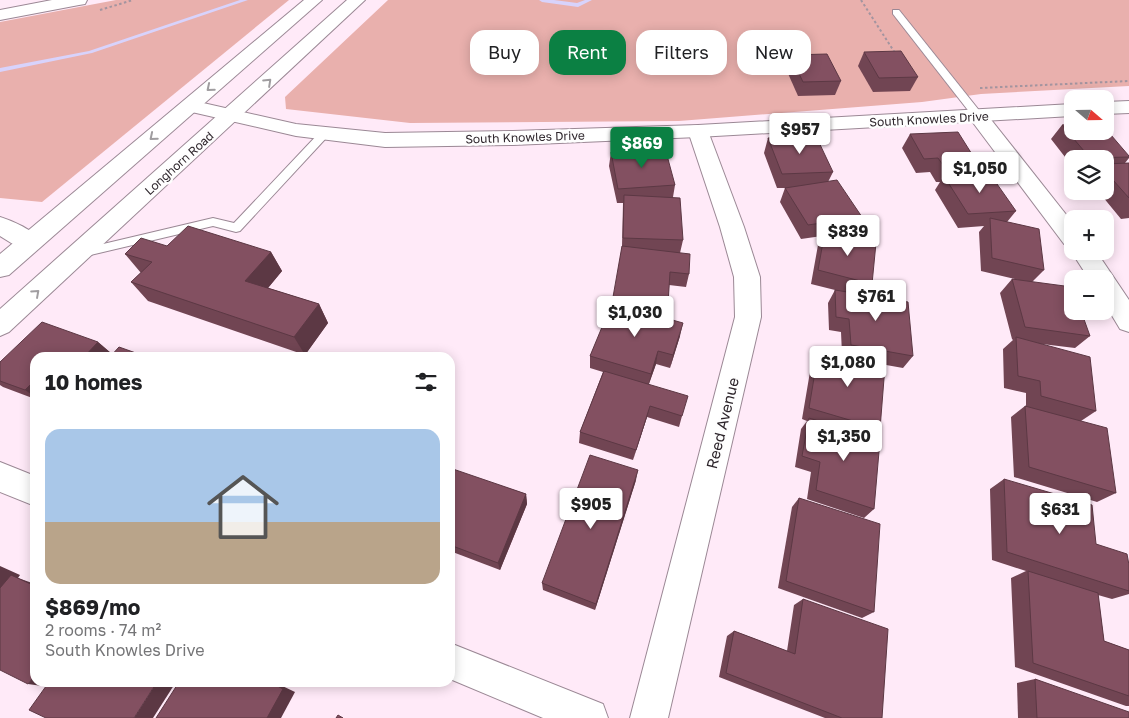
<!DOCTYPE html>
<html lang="en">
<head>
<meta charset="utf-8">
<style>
  body { margin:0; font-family:"Golos Text",sans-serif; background:#f6f6f6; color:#202124; height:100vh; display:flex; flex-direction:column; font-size:19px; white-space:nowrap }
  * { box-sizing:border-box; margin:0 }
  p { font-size:16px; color:#757577 }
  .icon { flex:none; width:28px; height:28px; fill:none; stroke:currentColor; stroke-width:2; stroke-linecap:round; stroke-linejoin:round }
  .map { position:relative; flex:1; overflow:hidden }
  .drawer { position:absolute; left:30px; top:352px; width:425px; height:335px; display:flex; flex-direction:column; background:#fff; border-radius:15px; box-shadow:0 2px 12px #0003 }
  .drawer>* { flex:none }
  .guide { position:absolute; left:470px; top:30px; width:475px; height:45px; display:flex; gap:10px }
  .needle { width:32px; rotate:110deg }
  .controls { position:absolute; left:1064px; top:90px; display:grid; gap:10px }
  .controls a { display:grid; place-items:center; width:50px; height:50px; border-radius:10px; background:#fff; box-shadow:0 2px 12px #0003; font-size:25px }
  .price { position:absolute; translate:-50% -42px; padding:0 11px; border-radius:5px; background:#fff; color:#222; font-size:16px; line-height:32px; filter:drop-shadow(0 1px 2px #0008) }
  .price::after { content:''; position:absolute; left:50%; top:30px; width:15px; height:11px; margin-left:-8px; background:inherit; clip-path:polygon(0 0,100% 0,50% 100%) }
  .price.on { background:#0b8043; color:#fff }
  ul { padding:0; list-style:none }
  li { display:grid; align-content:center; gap:10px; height:265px; padding:0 15px }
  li+li { border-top:1px solid #e0e0e0 }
  li span { display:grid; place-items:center; height:155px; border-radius:15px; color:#555 }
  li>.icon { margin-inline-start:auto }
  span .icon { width:90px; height:90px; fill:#fffc; stroke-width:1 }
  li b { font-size:21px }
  h2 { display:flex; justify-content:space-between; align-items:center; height:60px; padding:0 15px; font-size:21px }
  .chip { padding:0 18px; border-radius:15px; background:#fff; box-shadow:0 2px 12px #0003; font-size:18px; line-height:45px }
  .chip.on { background:#0b8043; color:#fff }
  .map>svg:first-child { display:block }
  .green { fill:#e9b0ad }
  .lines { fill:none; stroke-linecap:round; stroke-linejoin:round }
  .stream { fill:#d8d3fc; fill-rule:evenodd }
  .service-casing { stroke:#9b8895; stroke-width:2 }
  .minor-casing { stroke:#9b8895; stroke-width:2 }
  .tertiary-casing { stroke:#9b8895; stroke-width:2 }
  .secondary-casing { stroke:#9b8895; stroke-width:2 }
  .path { stroke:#a3949f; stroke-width:2; stroke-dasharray:2.5 2.5; stroke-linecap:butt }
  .service { fill:#fff; fill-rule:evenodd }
  .minor { fill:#fff; fill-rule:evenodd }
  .tertiary { fill:#fff; fill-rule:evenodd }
  .secondary { fill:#fff; fill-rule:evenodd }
  .wall { fill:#714553 }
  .shaded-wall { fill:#5c3844 }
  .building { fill:#835061; stroke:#5c3844 }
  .oneway { stroke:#a09da0 }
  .labels { text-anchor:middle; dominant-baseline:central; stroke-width:5; stroke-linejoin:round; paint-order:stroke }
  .far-street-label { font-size:12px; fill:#2d252b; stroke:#fefefe }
  .street-label { font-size:15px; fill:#2d252b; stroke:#fefefe }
</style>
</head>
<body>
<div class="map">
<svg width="1129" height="718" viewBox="0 0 1129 718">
  <rect width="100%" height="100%" fill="#ffeaf8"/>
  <g class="green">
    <path d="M116,0H289L42,202L0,198V22Z"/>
    <path d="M388,0H1129V86L981,94L922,102L679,121L410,123L286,109L285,97Z"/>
  </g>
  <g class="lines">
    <g class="stream">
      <path d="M240,0H248L92,53L0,72V68L89,51Z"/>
      <path d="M539,0H554L577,3L585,0H592L578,7L542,2Z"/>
    </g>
    <defs>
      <g id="service">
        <path d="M893,10H899L982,114V118H974L893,14Z"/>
        <path d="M324,131L329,134L328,136L240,231L236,232L213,226L82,257L76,253L82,249L213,218L234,223L320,132Z"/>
      </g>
      <g id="minor">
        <path d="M52,0H87L85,4L79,5L0,20V10Z"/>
        <path d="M978,110L985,112L1072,222V246L1064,244L968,116L971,112Z"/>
        <path d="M698,125L705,126L708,131L744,227L760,277L761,317L668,718H630L735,317L734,277L720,227L688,131L691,126Z"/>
        <path d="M0,217C13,221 34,230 41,242L37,248C23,253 12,243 0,236Z"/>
        <path d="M1072,248V251H1096L1129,300V332L1120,329L1105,304V279H1089L1071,251Z"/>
        <path d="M0,462L35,476V506L0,492Z"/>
        <path d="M450,643L603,704L608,718H543L450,679Z"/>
      </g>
      <g id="tertiary">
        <path d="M190,100L296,124L385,133L513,131L698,125L1072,104V116L698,137L513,145L385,147L296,136L183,110L180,106L183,102Z"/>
        <path d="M1129,101V113L1105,114V102Z"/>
      </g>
      <g id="secondary">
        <path d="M304,0H322L9,275L0,277V254Z"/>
        <path d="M347,0H365L9,332L0,336V309Z"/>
      </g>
    </defs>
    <use href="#service" class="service-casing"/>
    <use href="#minor" class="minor-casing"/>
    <use href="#tertiary" class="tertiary-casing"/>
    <use href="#secondary" class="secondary-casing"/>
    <g class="path">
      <path d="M861,0L895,53"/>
      <path d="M100,10L133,0"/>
      <path d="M980,88L1129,81"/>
    </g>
    <use href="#service" class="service"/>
    <use href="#minor" class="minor"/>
    <use href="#tertiary" class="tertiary"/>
    <use href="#secondary" class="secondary"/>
  </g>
  <g class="wall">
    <path d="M864,52L918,77L910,91L873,92L858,66Z"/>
    <path d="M790,55L841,81L835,95L798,96L786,69Z"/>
    <path d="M1062,125L1129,156V158L1125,163H1129V218L1121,219L1098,191H1105V159H1072V166L1051,139Z"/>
    <path d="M910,134L980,167L975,174L1016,211L1007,222L1044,270L1032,282L1090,336L1075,348L1042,344L1096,411L1081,421L1116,493L1097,502L1014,477L1011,417L1025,406H1026V393L1004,388L1003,349L1013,340L1012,339L1000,293L1012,279L1019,280L981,271L979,232L984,226L958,228L935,190L940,182H936L930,172L916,173L902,148Z"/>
    <path d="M768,138L833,172L828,182L862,217L855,231L838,234L872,284L865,295L913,356L903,368L875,363L880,429L872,437L874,509L864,518L807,499L811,472L795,467L801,429L807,421L802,419L812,360L819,348L842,354L841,332L829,330L828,303L835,290L811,284L818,245L822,236L801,239L780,202L785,188H777L764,153Z"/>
    <path d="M611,152L675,185L673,197L683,240L680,253L689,274L686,287L669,285L668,304L665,317L659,316L680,336L670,368L656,364L649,384L682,416L679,427L647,417L633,460L579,443L580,432L603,372L590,368V356L613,303L622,246L623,203H617L609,166Z"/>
    <path d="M167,246L271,252L282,271L268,288L319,304L328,323L305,355L148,301L131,282L141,273L125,254Z"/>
    <path d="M98,342L112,354L35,358V399L3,387L0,385V362Z"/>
    <path d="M450,469L526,494L527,504L500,570L450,551Z"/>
    <path d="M1004,479L1096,544L1129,565V594L1112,599L1098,595L1104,641L1129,650V706H1126L1015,667L1011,578L1026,571L992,560L990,489Z"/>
    <path d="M636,480L595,610L543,590L542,583Z"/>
    <path d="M799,498L874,612L862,618L778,588L792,507Z"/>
    <path d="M803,599L882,718H825L719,677L727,636L734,631L787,651L794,605Z"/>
    <path d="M1035,679L1129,718H1018L1017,683Z"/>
  </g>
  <g class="shaded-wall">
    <path d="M271,252L282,271L258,300L245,281Z"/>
    <path d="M319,304L328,323L305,355L294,337Z"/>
    <path d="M683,323L680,336L670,368L673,355Z"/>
    <path d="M98,342L112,354L109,358H83Z"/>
    <path d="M658,351L656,364L648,386L651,374Z"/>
    <path d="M35,380V397L25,390Z"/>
    <path d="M650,406L647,417L633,460L636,450Z"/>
    <path d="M638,470L636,480L595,610L596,604Z"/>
    <path d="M526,494L527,504L500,570L498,563Z"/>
    <path d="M0,566L20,575L18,578L35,584V586L0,599Z"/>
    <path d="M35,675V682H53L49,687L28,684Z"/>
    <path d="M157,682H176L153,718H134Z"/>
    <path d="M270,682H274L295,692L281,718H267Z"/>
  </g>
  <g class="building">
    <path d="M901,51L918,77L879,78L864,52Z"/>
    <path d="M827,54L841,81L803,82L790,55Z"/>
    <path d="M1072,124V131H1105V128L1129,156V157L1090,158L1062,125Z"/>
    <path d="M958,132L980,167L945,168L938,158L924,159L910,134Z"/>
    <path d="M816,136L833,172L782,174L768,138Z"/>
    <path d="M665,148L675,185L618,189L611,152Z"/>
    <path d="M1129,163V198L1105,171V164Z"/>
    <path d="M990,174L1016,211L968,214L944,176Z"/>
    <path d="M837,180L862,217L808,225L785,188Z"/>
    <path d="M624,195L680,198L683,240L623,238Z"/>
    <path d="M990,218L1039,229L1044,270L992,258Z"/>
    <path d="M188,226L271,252L245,281L319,304L294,337L131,282L152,262L125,254L141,238L167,246Z"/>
    <path d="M825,231L876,243L872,284L818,270Z"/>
    <path d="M622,246L690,254L689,274L670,272L668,304L613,297Z"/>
    <path d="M1012,279L1072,287V311H1081L1090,336L1025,327Z"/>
    <path d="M835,290L908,302L913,356L851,345L849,319L836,317Z"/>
    <path d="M612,303L683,323L673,355L658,351L651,374L590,356Z"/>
    <path d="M42,322L98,342L83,358H35V380L25,390L0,381V362Z"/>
    <path d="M1016,337L1090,357L1096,411L1041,396L1040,381L1018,376Z"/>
    <path d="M119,347L150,358H109Z"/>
    <path d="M819,348L885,366L880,429L809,408Z"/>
    <path d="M604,371L688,396L682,416L650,406L636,450L580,432Z"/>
    <path d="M1025,406L1107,428L1116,493L1029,467Z"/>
    <path d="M809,418L880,440L874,509L816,490L820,462L802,456Z"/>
    <path d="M590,455L638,470L596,604L542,583Z"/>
    <path d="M450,468L526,494L498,563L450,545Z"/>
    <path d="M1004,479L1092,505L1096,544L1127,554L1129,565V591L1007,552Z"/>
    <path d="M799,498L880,524L874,612L786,581Z"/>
    <path d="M1028,571L1098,593L1104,641L1129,650V696L1033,663Z"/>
    <path d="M11,575L35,586V675L28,684L0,670V588Z"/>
    <path d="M803,599L888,629L882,718H842L726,673L734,631L795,654Z"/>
    <path d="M1035,679L1129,712V718H1037Z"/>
    <path d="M49,682H157L134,718H46L29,710Z"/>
    <path d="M179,682H270L283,689L267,718H156Z"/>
    <path d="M338,715L343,718H336Z"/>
  </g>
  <defs><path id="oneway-chevron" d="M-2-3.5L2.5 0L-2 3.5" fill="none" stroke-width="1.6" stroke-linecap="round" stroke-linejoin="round" transform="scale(1.25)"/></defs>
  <g class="oneway">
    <use href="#oneway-chevron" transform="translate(268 82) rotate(-43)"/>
    <use href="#oneway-chevron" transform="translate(210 88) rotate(140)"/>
    <use href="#oneway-chevron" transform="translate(153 137) rotate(140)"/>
    <use href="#oneway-chevron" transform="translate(36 293) rotate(-42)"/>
  </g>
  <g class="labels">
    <g class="far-street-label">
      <text transform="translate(929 119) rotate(-3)">South Knowles Drive</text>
      <text transform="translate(525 137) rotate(-2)">South Knowles Drive</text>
      <text transform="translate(179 163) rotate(-42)">Longhorn Road</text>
    </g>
    <g class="street-label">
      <text transform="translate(722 423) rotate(-76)">Reed Avenue</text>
    </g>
  </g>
</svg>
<div class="controls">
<a><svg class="needle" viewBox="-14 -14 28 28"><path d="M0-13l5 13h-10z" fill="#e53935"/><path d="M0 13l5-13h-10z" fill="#757577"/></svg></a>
<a><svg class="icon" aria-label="layers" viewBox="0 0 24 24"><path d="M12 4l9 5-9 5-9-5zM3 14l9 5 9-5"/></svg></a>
<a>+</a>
<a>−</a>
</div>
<b class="price" style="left:800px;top:155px">$957</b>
<b class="price on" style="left:642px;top:169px">$869</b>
<b class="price" style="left:980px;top:194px">$1,050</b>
<b class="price" style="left:848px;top:257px">$839</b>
<b class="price" style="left:876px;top:322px">$761</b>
<b class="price" style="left:635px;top:338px">$1,030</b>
<b class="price" style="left:848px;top:388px">$1,080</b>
<b class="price" style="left:844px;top:462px">$1,350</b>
<b class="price" style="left:591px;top:530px">$905</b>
<b class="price" style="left:1060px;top:535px">$631</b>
<div class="guide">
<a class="chip">Buy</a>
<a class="chip on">Rent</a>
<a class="chip">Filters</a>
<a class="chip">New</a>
</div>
<section class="drawer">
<h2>10 homes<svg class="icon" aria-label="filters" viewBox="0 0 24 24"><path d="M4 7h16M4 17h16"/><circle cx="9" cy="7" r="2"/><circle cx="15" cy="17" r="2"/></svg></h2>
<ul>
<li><span style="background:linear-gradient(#a9c7e8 60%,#b9a48a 0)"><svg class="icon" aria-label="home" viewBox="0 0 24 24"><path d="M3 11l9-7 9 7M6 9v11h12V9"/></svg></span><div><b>$869/mo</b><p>2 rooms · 74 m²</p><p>South Knowles Drive</p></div></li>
</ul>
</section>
</div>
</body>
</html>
